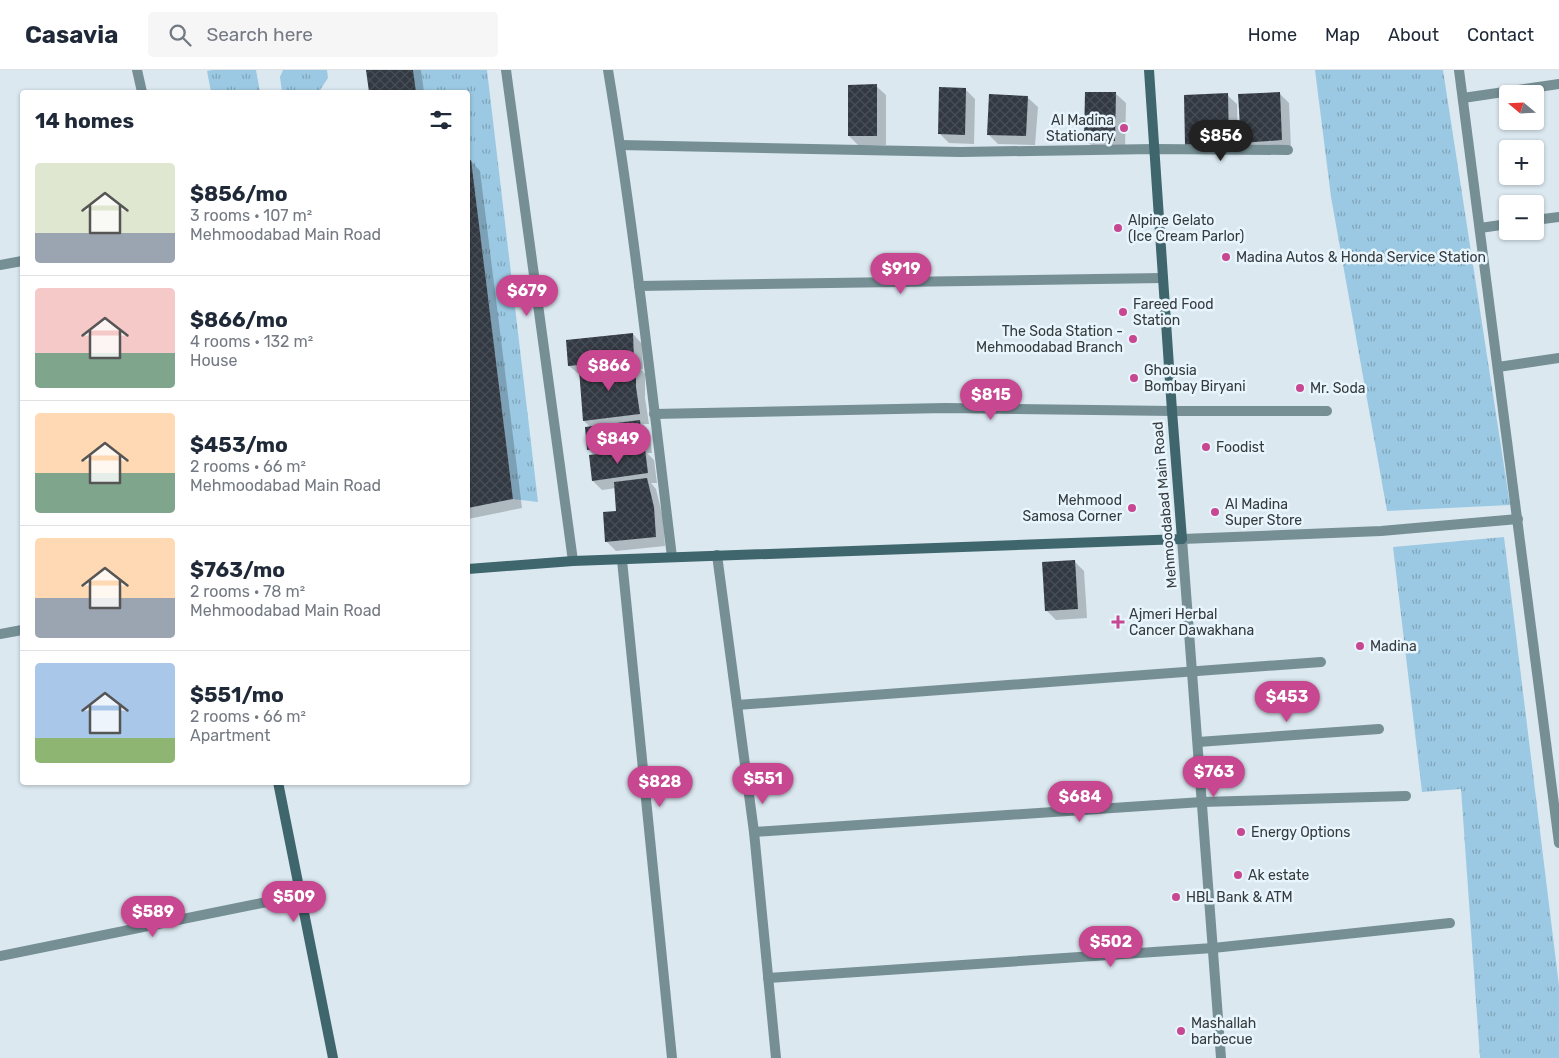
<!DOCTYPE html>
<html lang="en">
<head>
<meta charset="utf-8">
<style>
  body { margin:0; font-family:Rubik,sans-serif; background:#f6f6f7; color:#1f2937; height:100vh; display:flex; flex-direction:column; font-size:19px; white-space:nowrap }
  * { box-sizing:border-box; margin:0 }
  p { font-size:16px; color:#747a83 }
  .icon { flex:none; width:28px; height:28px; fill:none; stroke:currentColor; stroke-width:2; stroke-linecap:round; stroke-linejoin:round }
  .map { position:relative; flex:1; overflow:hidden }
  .drawer { position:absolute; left:20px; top:20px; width:450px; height:695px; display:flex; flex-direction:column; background:#fff; border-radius:5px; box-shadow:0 1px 4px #0004 }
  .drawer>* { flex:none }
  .needle { width:32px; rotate:289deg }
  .fabs { position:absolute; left:1499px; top:15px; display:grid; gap:10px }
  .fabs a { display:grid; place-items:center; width:45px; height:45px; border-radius:5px; background:#fff; box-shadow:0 1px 4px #0004; font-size:25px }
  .price { position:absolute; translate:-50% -42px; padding:0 11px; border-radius:18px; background:#c74791; color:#fff; font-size:16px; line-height:32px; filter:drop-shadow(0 1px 2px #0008) }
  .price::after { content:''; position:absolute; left:50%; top:30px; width:15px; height:11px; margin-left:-8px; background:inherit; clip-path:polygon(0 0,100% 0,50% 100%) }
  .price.current { background:#222; color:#fff }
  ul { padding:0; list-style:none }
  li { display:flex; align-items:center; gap:15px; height:125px; padding:0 15px }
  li+li { border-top:1px solid #e0e1e3 }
  li span { display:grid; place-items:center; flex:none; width:140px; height:100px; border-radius:5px; color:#555 }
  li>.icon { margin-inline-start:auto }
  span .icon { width:60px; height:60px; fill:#fffc; stroke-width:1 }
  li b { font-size:21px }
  h2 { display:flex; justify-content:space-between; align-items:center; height:60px; padding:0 15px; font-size:21px }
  header { display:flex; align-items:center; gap:30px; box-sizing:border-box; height:70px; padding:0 25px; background:#fff; border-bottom:1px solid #e0e1e3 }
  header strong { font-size:24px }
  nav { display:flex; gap:28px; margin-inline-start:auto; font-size:18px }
  .search { width:350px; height:45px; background:#f6f6f7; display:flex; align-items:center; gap:12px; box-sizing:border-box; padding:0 18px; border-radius:5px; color:#747a83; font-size:19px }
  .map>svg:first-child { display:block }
  .grass { fill:url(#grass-tufts) }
  .shadow { fill:#0003 }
  .building { fill:url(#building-cross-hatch) }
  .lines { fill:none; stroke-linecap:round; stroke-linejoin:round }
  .minor { stroke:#758f94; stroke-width:10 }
  .tertiary { stroke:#758f94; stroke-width:10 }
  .secondary { stroke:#3f666d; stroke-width:10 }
  .poi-dot { fill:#c74791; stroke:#e8f5fd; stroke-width:2 }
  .labels { text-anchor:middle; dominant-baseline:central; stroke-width:5; stroke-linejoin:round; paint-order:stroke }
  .poi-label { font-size:14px; fill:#353a3d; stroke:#e8f5fd; text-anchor:start }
  .street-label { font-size:14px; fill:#353a3d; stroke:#e8f5fd }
</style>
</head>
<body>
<header>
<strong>Casavia</strong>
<div class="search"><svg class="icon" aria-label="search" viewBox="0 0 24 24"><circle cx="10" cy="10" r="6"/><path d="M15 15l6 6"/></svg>Search here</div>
<nav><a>Home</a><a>Map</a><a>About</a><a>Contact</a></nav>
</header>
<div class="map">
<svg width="1559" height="988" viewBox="0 0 1559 988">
  <defs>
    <pattern id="grass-tufts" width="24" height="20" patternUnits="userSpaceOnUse" patternTransform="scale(1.25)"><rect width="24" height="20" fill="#9bc9e3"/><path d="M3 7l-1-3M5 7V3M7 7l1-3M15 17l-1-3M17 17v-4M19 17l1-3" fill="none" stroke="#7fa4b9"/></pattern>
    <pattern id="building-cross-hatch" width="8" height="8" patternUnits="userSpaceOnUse" patternTransform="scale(1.25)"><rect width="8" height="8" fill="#333942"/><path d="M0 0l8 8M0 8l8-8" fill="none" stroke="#484e56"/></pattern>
  </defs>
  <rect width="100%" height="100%" fill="#dbe8f0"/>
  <g class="grass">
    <path d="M212,0H256L260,22H211L207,1Z"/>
    <path d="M283,0H327L328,8L320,20L307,22H282L280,7Z"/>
    <path d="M413,0H487L538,432L513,429L471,91H468V22H416Z"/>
    <path d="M1315,0H1443L1510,435L1387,441L1331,127Z"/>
    <path d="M1504,467L1559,916V988H1480L1461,719L1422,722L1393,477Z"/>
  </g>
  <g class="shadow">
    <path d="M367,0H421L424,22H370Z"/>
    <path d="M876,16L886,25V75L859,76L849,66Z"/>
    <path d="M965,19L975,29L974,74L949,73L940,64Z"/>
    <path d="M1279,23L1289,33L1291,79L1252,82L1242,72Z"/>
    <path d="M1116,24L1126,33L1125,80L1095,79L1085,69Z"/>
    <path d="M1227,25L1237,34L1238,82L1186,74Z"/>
    <path d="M1028,28L1038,37L1035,75L998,74L988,64Z"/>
    <path d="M471,91L480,101L522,438L468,449V92Z"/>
    <path d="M633,264L642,274L643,299H641L645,304V328L649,354H643L649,361L652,383H647L654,390L657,413H651L656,419L663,448L665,476L616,481L606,471L618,443L616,418L602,420L593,411L595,386L588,379L591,358L584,351L580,305L569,296Z"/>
    <path d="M1074,491L1084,501L1087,548L1056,550L1046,540Z"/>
  </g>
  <g class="building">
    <path d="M366,0H413L416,22H369Z"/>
    <path d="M877,14V66H848V15Z"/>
    <path d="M939,17L966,18L965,65L938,64Z"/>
    <path d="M1085,22H1116L1115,71L1084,70Z"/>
    <path d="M1280,22L1282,70L1241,73L1238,24Z"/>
    <path d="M1228,23L1229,73L1185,75L1184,25Z"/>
    <path d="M989,24L1028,26L1026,66L987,65Z"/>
    <path d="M471,90L513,429L468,438V91Z"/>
    <path d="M633,263L634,290L568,296L566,270Z"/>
    <path d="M636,293V317L640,344L583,351L579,299Z"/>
    <path d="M640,350L643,373L587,380L585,357Z"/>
    <path d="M645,379L648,403L592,411L589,385Z"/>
    <path d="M647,408L654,437L656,467L605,472L603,442L616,441L614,412Z"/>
    <path d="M1075,490L1078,539L1045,541L1042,492Z"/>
  </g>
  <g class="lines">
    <g class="minor">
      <path d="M506,0L573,491"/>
      <path d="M608,0C635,162 652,325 672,487"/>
      <path d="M1459,0L1559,773"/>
      <path d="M1463,28L1559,14"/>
      <path d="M620,75L961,82L1154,79L1288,80"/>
      <path d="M1535,150L1559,147"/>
      <path d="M1480,158L1508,154"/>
      <path d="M0,195L22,191"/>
      <path d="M639,216L1163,208"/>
      <path d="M1498,297L1559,288"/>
      <path d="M654,344L945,338L1172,341H1327"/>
      <path d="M1182,469L1381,461L1518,449"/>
      <path d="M717,485L754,762L776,988"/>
      <path d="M622,490L672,988"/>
      <path d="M0,564L22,560"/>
      <path d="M737,635L1321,592"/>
      <path d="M1198,672L1379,659"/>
      <path d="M754,762L1202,732L1406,726"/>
      <path d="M0,886L301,825"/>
      <path d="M768,908L1213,878L1450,853"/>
    </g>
    <g class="tertiary">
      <path d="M137,0L142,22"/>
      <path d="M1182,469L1221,988"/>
    </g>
    <g class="secondary">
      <path d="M468,499L573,491L1182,469L1172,341L1149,0"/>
      <path d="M278,712L333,988"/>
    </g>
  </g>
  <g class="poi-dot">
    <circle cx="1124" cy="58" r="5"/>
    <circle cx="1118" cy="158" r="5"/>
    <circle cx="1226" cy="187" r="5"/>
    <circle cx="1123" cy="242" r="5"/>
    <circle cx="1133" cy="269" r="5"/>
    <circle cx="1134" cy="308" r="5"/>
    <circle cx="1300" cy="318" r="5"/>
    <circle cx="1206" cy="377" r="5"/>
    <circle cx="1132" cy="438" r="5"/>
    <circle cx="1215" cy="442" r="5"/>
    <path d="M1115.5 544.5h5v5h5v5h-5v5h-5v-5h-5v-5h5z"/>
    <circle cx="1360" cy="576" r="5"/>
    <circle cx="1241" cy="762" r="5"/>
    <circle cx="1238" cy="805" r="5"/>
    <circle cx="1176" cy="827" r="5"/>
    <circle cx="1181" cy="961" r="5"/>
  </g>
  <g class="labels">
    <g class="poi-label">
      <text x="1114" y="50" text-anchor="end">Al Madina<tspan x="1114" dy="16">Stationary</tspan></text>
      <text x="1128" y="150">Alpine Gelato<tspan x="1128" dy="16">(Ice Cream Parlor)</tspan></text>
      <text x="1236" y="187">Madina Autos &amp; Honda Service Station</text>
      <text x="1133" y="234">Fareed Food<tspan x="1133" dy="16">Station</tspan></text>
      <text x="1123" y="261" text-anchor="end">The Soda Station -<tspan x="1123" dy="16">Mehmoodabad Branch</tspan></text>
      <text x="1144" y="300">Ghousia<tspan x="1144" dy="16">Bombay Biryani</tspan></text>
      <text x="1310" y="318">Mr. Soda</text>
      <text x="1216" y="377">Foodist</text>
      <text x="1122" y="430" text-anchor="end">Mehmood<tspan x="1122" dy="16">Samosa Corner</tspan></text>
      <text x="1225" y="434">Al Madina<tspan x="1225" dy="16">Super Store</tspan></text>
      <text x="1129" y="544">Ajmeri Herbal<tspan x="1129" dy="16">Cancer Dawakhana</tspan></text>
      <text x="1370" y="576">Madina</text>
      <text x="1251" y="762">Energy Options</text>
      <text x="1248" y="805">Ak estate</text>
      <text x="1186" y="827">HBL Bank &amp; ATM</text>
      <text x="1191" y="953">Mashallah<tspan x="1191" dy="16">barbecue</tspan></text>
    </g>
    <g class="street-label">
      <text transform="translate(1165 435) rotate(-95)">Mehmoodabad Main Road</text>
    </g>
  </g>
</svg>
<div class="fabs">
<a><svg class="needle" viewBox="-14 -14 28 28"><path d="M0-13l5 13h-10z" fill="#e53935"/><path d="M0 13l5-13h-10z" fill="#747a83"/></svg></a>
<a>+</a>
<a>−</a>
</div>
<b class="price current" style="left:1221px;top:92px">$856</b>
<b class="price" style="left:901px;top:225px">$919</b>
<b class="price" style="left:527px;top:247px">$679</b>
<b class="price" style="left:609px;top:322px">$866</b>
<b class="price" style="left:991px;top:351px">$815</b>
<b class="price" style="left:618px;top:395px">$849</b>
<b class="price" style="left:1287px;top:653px">$453</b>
<b class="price" style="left:1214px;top:728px">$763</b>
<b class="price" style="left:763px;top:735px">$551</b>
<b class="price" style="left:660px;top:738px">$828</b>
<b class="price" style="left:1080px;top:753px">$684</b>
<b class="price" style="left:294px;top:853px">$509</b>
<b class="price" style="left:153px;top:868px">$589</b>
<b class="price" style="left:1111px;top:898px">$502</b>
<section class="drawer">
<h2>14 homes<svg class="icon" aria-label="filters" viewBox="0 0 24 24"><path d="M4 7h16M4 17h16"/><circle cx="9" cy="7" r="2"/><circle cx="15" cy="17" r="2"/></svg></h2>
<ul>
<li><span style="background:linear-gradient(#dfe7d0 70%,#9aa5b1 0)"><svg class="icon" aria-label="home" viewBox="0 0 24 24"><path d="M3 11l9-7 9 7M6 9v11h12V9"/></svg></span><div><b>$856/mo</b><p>3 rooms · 107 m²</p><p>Mehmoodabad Main Road</p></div></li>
<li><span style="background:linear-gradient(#f6c9c9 65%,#7fa58c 0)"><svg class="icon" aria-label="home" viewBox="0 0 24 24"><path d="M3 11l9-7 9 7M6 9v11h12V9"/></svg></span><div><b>$866/mo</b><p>4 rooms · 132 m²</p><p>House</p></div></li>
<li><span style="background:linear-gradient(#ffd9b3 60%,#7fa58c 0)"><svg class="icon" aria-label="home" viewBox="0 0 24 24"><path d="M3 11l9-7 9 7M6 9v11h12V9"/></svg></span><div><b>$453/mo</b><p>2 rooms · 66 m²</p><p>Mehmoodabad Main Road</p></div></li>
<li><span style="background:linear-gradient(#ffd9b3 60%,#9aa5b1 0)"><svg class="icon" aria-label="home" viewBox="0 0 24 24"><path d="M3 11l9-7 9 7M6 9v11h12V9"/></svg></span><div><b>$763/mo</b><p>2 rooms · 78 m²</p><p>Mehmoodabad Main Road</p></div></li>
<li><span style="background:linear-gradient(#a9c7e8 75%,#8fb573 0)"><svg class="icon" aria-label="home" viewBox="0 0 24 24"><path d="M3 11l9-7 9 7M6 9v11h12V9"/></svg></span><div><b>$551/mo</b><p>2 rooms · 66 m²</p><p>Apartment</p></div></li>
</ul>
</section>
</div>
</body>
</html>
